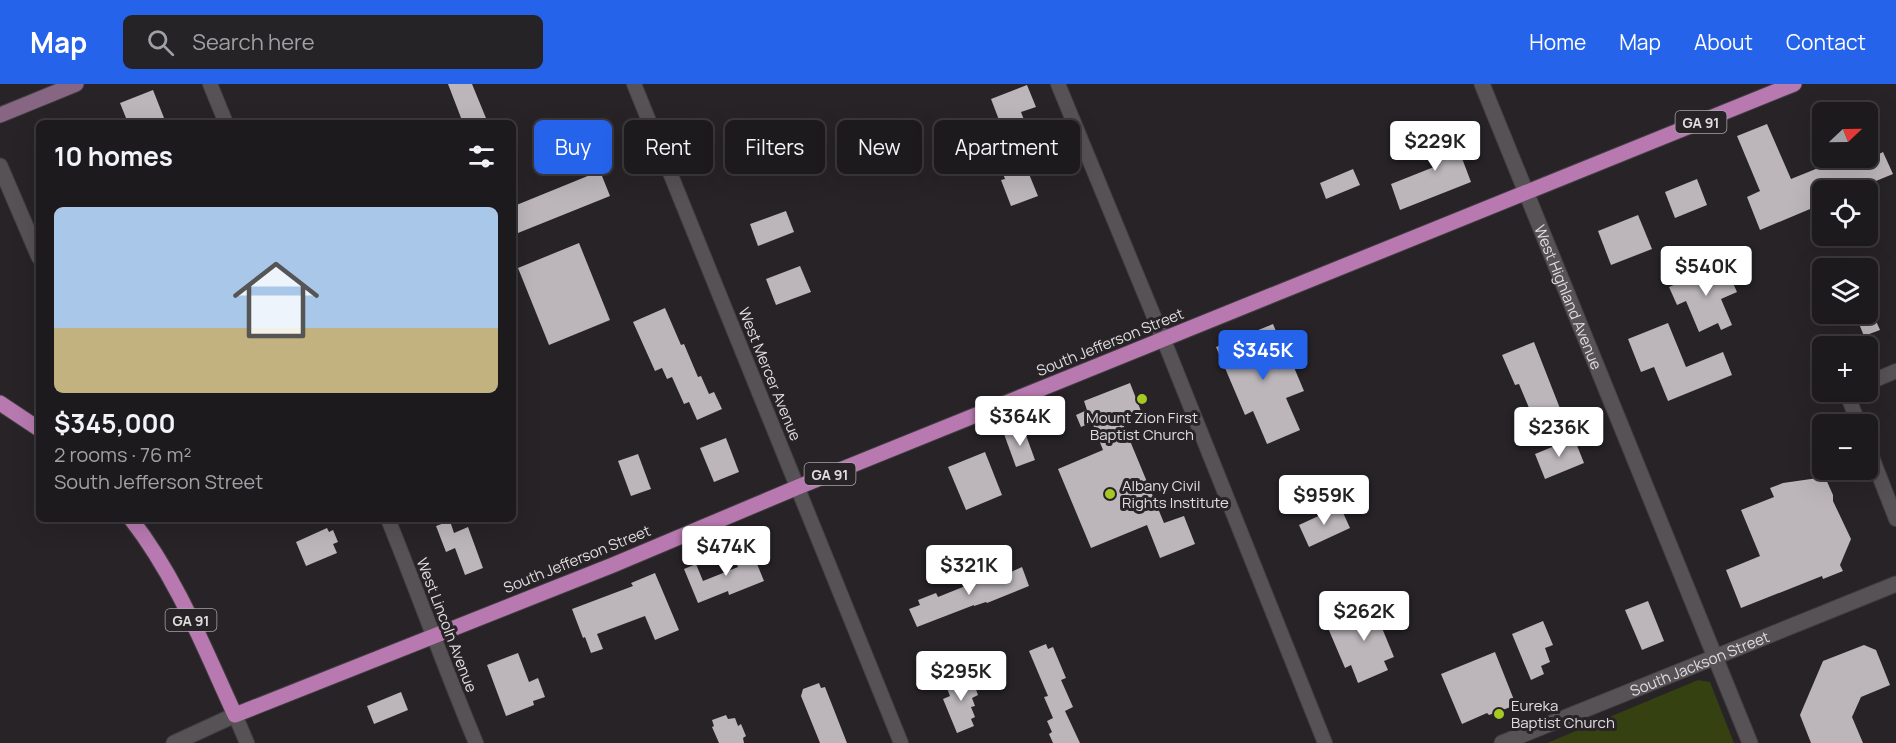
<!DOCTYPE html>
<html lang="en">
<head>
<meta charset="utf-8">
<style>
  body { margin:0; font-family:Manrope,sans-serif; background:#252326; color:#f1f3f6; height:100vh; display:flex; flex-direction:column; font-size:22px; white-space:nowrap }
  * { box-sizing:border-box; margin:0 }
  p { font-size:20px; color:#a0a1a4 }
  .icon { flex:none; width:33px; height:33px; fill:none; stroke:currentColor; stroke-width:2; stroke-linecap:round; stroke-linejoin:round }
  .map { position:relative; flex:1; overflow:hidden }
  .sheet { position:absolute; left:36px; top:36px; width:480px; height:402px; display:flex; flex-direction:column; background:#1d1a1d; border-radius:9px; box-shadow:0 6px 24px #0002,0 0 0 2px #3b383b }
  .sheet>* { flex:none }
  .top-card { position:absolute; left:534px; top:36px; width:570px; height:54px; display:flex; gap:12px }
  .needle { width:39px; rotate:68deg }
  .controls { position:absolute; left:1812px; top:18px; display:grid; gap:12px }
  .controls a { display:grid; place-items:center; width:66px; height:66px; border-radius:9px; background:#1d1a1d; box-shadow:0 6px 24px #0002,0 0 0 2px #3b383b; font-size:30px }
  .price { position:absolute; translate:-50% -51px; padding:0 14px; border-radius:6px; background:#fff; color:#222; font-size:20px; line-height:39px; filter:drop-shadow(0 2px 3px #0008) }
  .price::after { content:''; position:absolute; left:50%; top:36px; width:18px; height:14px; margin-left:-9px; background:inherit; clip-path:polygon(0 0,100% 0,50% 100%) }
  .price.on { background:#2563eb; color:#fff }
  ul { padding:0; list-style:none }
  li { display:grid; align-content:center; gap:12px; height:318px; padding:0 18px }
  li span { display:grid; place-items:center; height:186px; border-radius:9px; color:#555 }
  li>.icon { margin-inline-start:auto }
  span .icon { width:108px; height:108px; fill:#fffc; stroke-width:1 }
  li b { font-size:26px }
  h2 { display:flex; justify-content:space-between; align-items:center; height:72px; padding:0 18px; font-size:26px }
  .tag { padding:0 21px; border-radius:9px; background:#1d1a1d; box-shadow:0 6px 24px #0002,0 0 0 2px #3b383b; font-size:21px; line-height:54px }
  .tag.on { background:#2563eb; color:#fff }
  header { display:flex; align-items:center; gap:36px; box-sizing:border-box; height:84px; padding:0 30px; background:#2563eb; color:#fff }
  header strong { font-size:28px }
  nav { display:flex; gap:33px; margin-inline-start:auto; font-size:21px }
  .search { width:420px; height:54px; background:#252326; display:flex; align-items:center; gap:15px; box-sizing:border-box; padding:0 21px; border-radius:9px; color:#a0a1a4; font-size:22px }
  .map>svg:first-child { display:block }
  .green { fill:#354110 }
  .building { fill:#bcb6bb }
  .lines { fill:none; stroke-linecap:round; stroke-linejoin:round }
  .minor-casing { stroke:#423e42; stroke-width:16 }
  .tertiary-casing { stroke:#423e42; stroke-width:17 }
  .secondary-casing { stroke:#423e42; stroke-width:17 }
  .primary-casing { stroke:#423e42; stroke-width:17 }
  .minor { stroke:#565256; stroke-width:14 }
  .tertiary { stroke:#565256; stroke-width:15 }
  .secondary { stroke:#866683; stroke-width:15 }
  .primary { stroke:#b779b0; stroke-width:15 }
  .poi-dot { fill:#a5c822; stroke:#272327; stroke-width:2 }
  .labels { text-anchor:middle; dominant-baseline:central; stroke-width:6; stroke-linejoin:round; paint-order:stroke }
  .shield { fill:#272327; stroke:#a8a5a8; stroke-width:1.5 }
  .shield-label { font-size:14px; font-weight:bold; fill:#e0dddf }
  .street-label { font-size:15px; fill:#e0dddf; stroke:#272327 }
  .poi-label { font-size:15px; fill:#e0dddf; stroke:#272327; text-anchor:start }
</style>
</head>
<body>
<header>
<strong>Map</strong>
<div class="search"><svg class="icon" aria-label="search" viewBox="0 0 24 24"><circle cx="10" cy="10" r="6"/><path d="M15 15l6 6"/></svg>Search here</div>
<nav><a>Home</a><a>Map</a><a>About</a><a>Contact</a></nav>
</header>
<div class="map">
<svg width="1896" height="659" viewBox="0 0 1896 659">
  <rect width="100%" height="100%" fill="#272327"/>
  <path class="green" d="M1698,596L1710,598L1734,659H1547Z"/>
  <g class="building">
    <path d="M448,0H472L488,39H463Z"/>
    <path d="M1027,1L1036,23L1021,28L1034,62L1020,68L1038,112L1011,122L1001,96L1005,95L990,55L1004,49L991,15Z"/>
    <path d="M153,6L166,39H128L120,19Z"/>
    <path d="M1449,40L1471,98L1400,126L1391,100L1439,81L1427,49Z"/>
    <path d="M1767,40L1791,95L1833,78L1831,74H1871L1883,68L1893,90L1854,106H1822V120L1760,146L1747,113L1760,107L1737,52Z"/>
    <path d="M1353,85L1360,101L1326,115L1320,99Z"/>
    <path d="M600,87L610,112L513,151L514,122Z"/>
    <path d="M1697,95L1707,121L1675,134L1665,108Z"/>
    <path d="M786,127L794,148L758,162L750,140Z"/>
    <path d="M1638,131L1652,165L1611,181L1598,147Z"/>
    <path d="M579,159L610,236L549,261L518,184Z"/>
    <path d="M1724,179L1737,208L1721,215L1732,241L1721,246L1718,239L1699,248L1686,217L1677,221L1669,203Z"/>
    <path d="M800,182L811,208L776,221L766,195Z"/>
    <path d="M665,224L681,261L684,260L698,293L701,292L709,310L714,308L722,325L697,336L689,318L684,320L672,293L667,295L662,284L655,287L633,238Z"/>
    <path d="M1855,230H1873L1880,246L1864,252Z"/>
    <path d="M1668,239L1686,283L1723,268L1732,291L1668,317L1654,283L1641,288L1628,255Z"/>
    <path d="M1273,240L1291,283L1293,281L1304,307L1286,314L1300,346L1267,360L1253,327L1245,331L1216,263Z"/>
    <path d="M1534,258L1561,327L1535,338L1519,300L1515,301L1502,271Z"/>
    <path d="M1130,299L1141,327L1121,335L1164,439L1184,432L1195,460L1160,474L1147,441L1091,464L1058,385L1103,366L1092,338L1081,343L1076,331L1087,326L1084,317Z"/>
    <path d="M1023,343L1035,376L1016,383L1004,350Z"/>
    <path d="M726,354L739,388L714,398L700,364Z"/>
    <path d="M1574,354L1584,379L1545,395L1535,370Z"/>
    <path d="M985,368L1002,411L966,426L948,383Z"/>
    <path d="M638,370L651,405L631,412L618,377Z"/>
    <path d="M1825,393L1833,411V417L1851,455L1840,481L1843,487L1823,495L1822,492L1741,524L1726,486L1760,472L1741,426L1774,413L1770,404L1783,399Z"/>
    <path d="M1340,422L1350,444L1309,463L1299,441Z"/>
    <path d="M450,437L454,449L468,443L483,484L465,491L455,464L446,468L436,442Z"/>
    <path d="M327,444L329,448L333,446L338,458L333,460L337,469L306,482L296,458Z"/>
    <path d="M746,460L752,476L755,475L764,497L729,511L728,507L698,519L684,485L696,480L703,497L738,483L731,467Z"/>
    <path d="M1022,483L1029,502L987,519L986,518L974,522V521L917,543L909,525L920,521L918,516L936,509L938,513L1010,484L1011,488Z"/>
    <path d="M655,489L679,546L655,556L645,532L597,550L603,565L591,569L585,553L583,554L572,525L633,502L631,499Z"/>
    <path d="M1648,517L1664,557L1642,566L1625,526Z"/>
    <path d="M1381,518L1390,540L1382,544L1394,573L1384,577L1388,586L1358,599L1351,581L1345,584L1328,544L1354,533L1353,529Z"/>
    <path d="M1543,537L1553,561L1545,564L1550,578L1541,582L1544,590L1531,596L1512,550Z"/>
    <path d="M1046,560L1048,565L1053,563L1066,594L1061,596L1073,623L1065,627L1080,659H1053L1049,650L1052,648L1047,637L1053,634L1044,613L1048,612L1029,567Z"/>
    <path d="M1864,561L1876,566L1890,601L1861,613L1852,633L1863,659H1811L1800,631L1823,577Z"/>
    <path d="M1495,568L1516,621L1489,631L1487,629L1462,640L1441,590Z"/>
    <path d="M518,569L529,598L538,594L545,613L533,617L534,621L506,632L487,581Z"/>
    <path d="M963,589L968,599L973,597L978,611L972,614L975,622L971,623L975,633L971,635L974,642L957,649L943,615L950,612L944,597Z"/>
    <path d="M819,599L821,604L825,603L847,659H820L801,612L803,605Z"/>
    <path d="M401,608L408,626L374,640L367,622Z"/>
    <path d="M726,631L728,635L735,634L738,642L741,640L746,652L743,654L744,659H719L712,643L714,642L712,636Z"/>
  </g>
  <g class="lines">
    <defs>
      <g id="minor">
        <path d="M210,0L226,39"/>
        <path d="M634,0L901,659"/>
        <path d="M1058,0L1169,269L1325,659"/>
        <path d="M1868,299L1896,287"/>
        <path d="M1847,308H1846L1859,340"/>
        <path d="M1868,363L1896,435"/>
        <path d="M388,435C418,509 445,585 476,659"/>
        <path d="M235,631L247,659"/>
      </g>
      <g id="tertiary">
        <path id="s1" d="M1482,0L1750,659"/>
        <path d="M0,82L39,173"/>
        <path d="M174,659L235,631"/>
        <path id="s2" d="M1502,659L1896,500"/>
      </g>
      <path id="secondary" d="M0,31L76,0"/>
      <g id="primary">
        <path d="M0,319L39,345"/>
        <path d="M131,435C177,494 204,564 235,631L613,481L798,403L1794,0"/>
      </g>
    </defs>
    <use href="#minor" class="minor-casing"/>
    <use href="#tertiary" class="tertiary-casing"/>
    <use href="#secondary" class="secondary-casing"/>
    <use href="#primary" class="primary-casing"/>
    <use href="#minor" class="minor"/>
    <use href="#tertiary" class="tertiary"/>
    <use href="#secondary" class="secondary"/>
    <use href="#primary" class="primary"/>
  </g>
  <g class="poi-dot">
    <circle cx="1142" cy="315" r="6"/>
    <circle cx="1110" cy="410" r="6"/>
    <circle cx="1499" cy="630" r="6"/>
  </g>
  <g class="labels">
    <g class="shield">
      <rect x="1675.5" y="27" width="51" height="22" rx="4.5"/>
      <rect x="804.5" y="379" width="51" height="22" rx="4.5"/>
      <rect x="165.5" y="525" width="51" height="22" rx="4.5"/>
    </g>
    <g class="shield-label">
      <text x="1701" y="38">GA 91</text>
      <text x="830" y="390">GA 91</text>
      <text x="191" y="536">GA 91</text>
    </g>
    <g class="street-label">
      <text stroke="none"><textPath href="#s1" startOffset="230">West Highland Avenue</textPath></text>
      <text transform="translate(1110 258) rotate(-22)">South Jefferson Street</text>
      <text transform="translate(770 290) rotate(68)">West Mercer Avenue</text>
      <text transform="translate(577 475) rotate(-22)">South Jefferson Street</text>
      <text transform="translate(447 541) rotate(69)">West Lincoln Avenue</text>
      <text stroke="none"><textPath href="#s2" startOffset="213">South Jackson Street</textPath></text>
    </g>
    <g class="poi-label">
      <text x="1142" y="333" text-anchor="middle">Mount Zion First<tspan x="1142" dy="17">Baptist Church</tspan></text>
      <text x="1122" y="401">Albany Civil<tspan x="1122" dy="17">Rights Institute</tspan></text>
      <text x="1511" y="621">Eureka<tspan x="1511" dy="17">Baptist Church</tspan></text>
    </g>
  </g>
</svg>
<div class="controls">
<a><svg class="needle" viewBox="-14 -14 28 28"><path d="M0-13l5 13h-10z" fill="#e53935"/><path d="M0 13l5-13h-10z" fill="#a0a1a4"/></svg></a>
<a><svg class="icon" aria-label="locate" viewBox="0 0 24 24"><circle cx="12" cy="12" r="6"/><path d="M12 2v4M12 18v4M2 12h4M18 12h4"/></svg></a>
<a><svg class="icon" aria-label="layers" viewBox="0 0 24 24"><path d="M12 4l9 5-9 5-9-5zM3 14l9 5 9-5"/></svg></a>
<a>+</a>
<a>−</a>
</div>
<b class="price" style="left:1435px;top:88px">$229K</b>
<b class="price" style="left:1706px;top:213px">$540K</b>
<b class="price on" style="left:1263px;top:297px">$345K</b>
<b class="price" style="left:1020px;top:363px">$364K</b>
<b class="price" style="left:1559px;top:374px">$236K</b>
<b class="price" style="left:1324px;top:442px">$959K</b>
<b class="price" style="left:726px;top:493px">$474K</b>
<b class="price" style="left:969px;top:512px">$321K</b>
<b class="price" style="left:1364px;top:558px">$262K</b>
<b class="price" style="left:961px;top:618px">$295K</b>
<div class="top-card">
<a class="tag on">Buy</a>
<a class="tag">Rent</a>
<a class="tag">Filters</a>
<a class="tag">New</a>
<a class="tag">Apartment</a>
</div>
<section class="sheet">
<h2>10 homes<svg class="icon" aria-label="filters" viewBox="0 0 24 24"><path d="M4 7h16M4 17h16"/><circle cx="9" cy="7" r="2"/><circle cx="15" cy="17" r="2"/></svg></h2>
<ul>
<li><span style="background:linear-gradient(#a9c7e8 65%,#c2b280 0)"><svg class="icon" aria-label="home" viewBox="0 0 24 24"><path d="M3 11l9-7 9 7M6 9v11h12V9"/></svg></span><div><b>$345,000</b><p>2 rooms · 76 m²</p><p>South Jefferson Street</p></div></li>
</ul>
</section>
</div>
</body>
</html>
